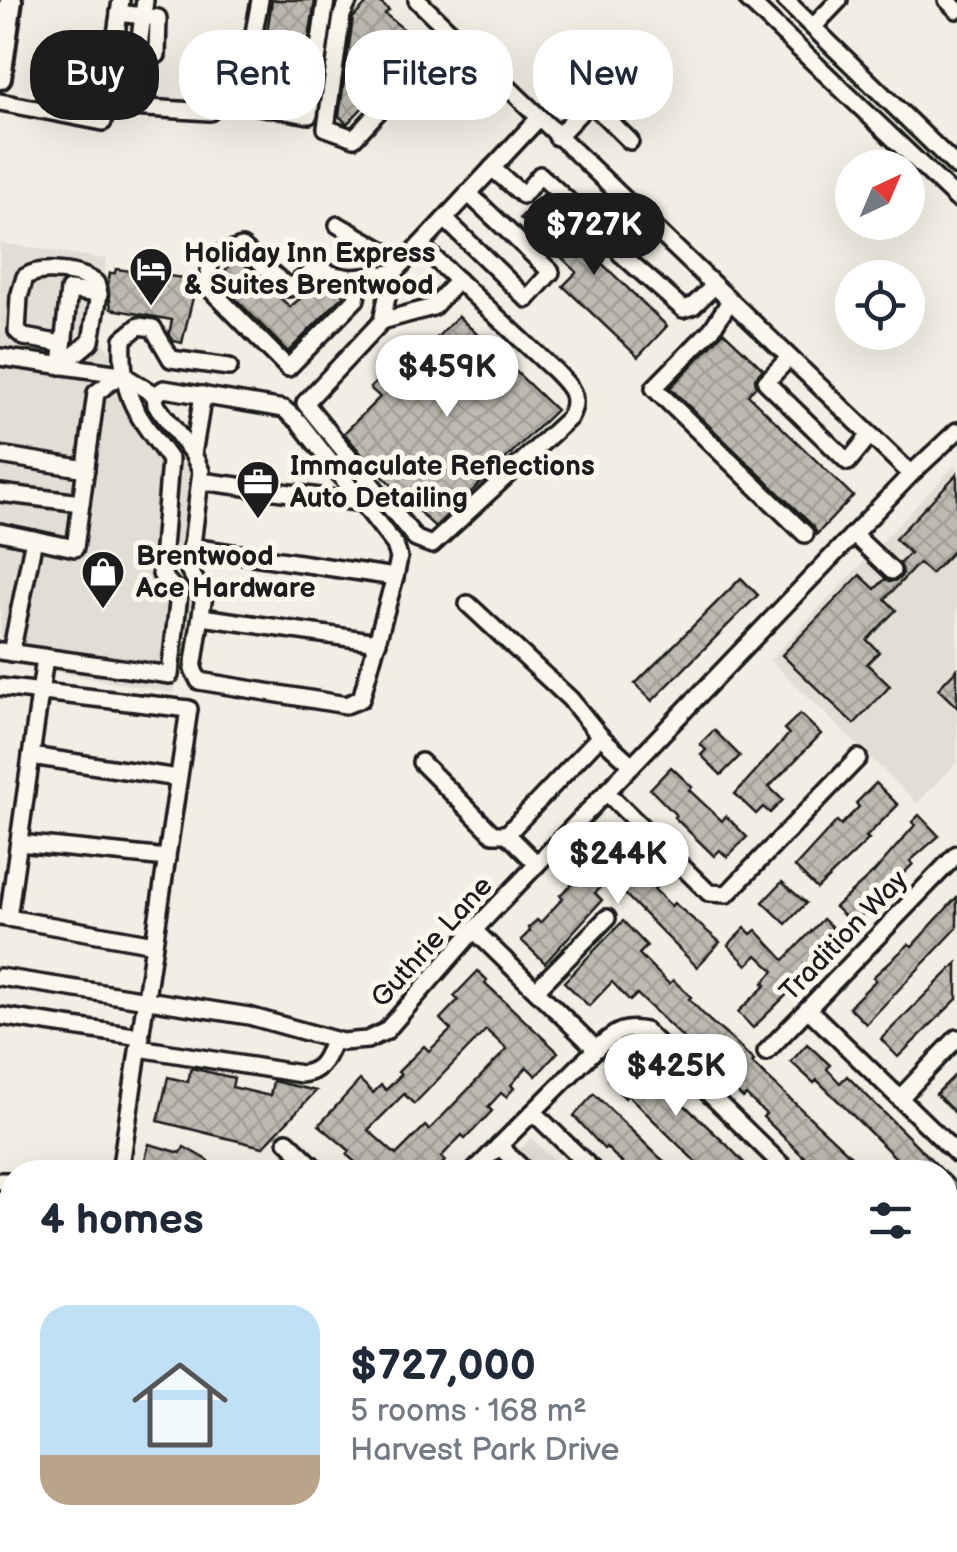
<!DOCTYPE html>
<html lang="en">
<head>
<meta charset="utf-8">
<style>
  body { margin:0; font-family:"Balsamiq Sans",sans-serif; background:#f6f6f7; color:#1f2937; height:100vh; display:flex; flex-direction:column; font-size:38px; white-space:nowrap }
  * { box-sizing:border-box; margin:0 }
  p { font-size:32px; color:#747a83 }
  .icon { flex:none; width:55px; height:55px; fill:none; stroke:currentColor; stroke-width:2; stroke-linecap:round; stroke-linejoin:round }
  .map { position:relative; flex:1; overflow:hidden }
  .details { position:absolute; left:0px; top:1160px; width:958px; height:392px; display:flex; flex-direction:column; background:#fff; border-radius:40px 40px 0 0; box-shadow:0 10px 40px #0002 }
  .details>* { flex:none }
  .top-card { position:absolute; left:30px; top:30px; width:898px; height:90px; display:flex; gap:20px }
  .needle { width:65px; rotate:44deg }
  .fabs { position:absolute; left:835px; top:150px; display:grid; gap:20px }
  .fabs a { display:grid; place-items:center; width:90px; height:90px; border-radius:50%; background:#fff; box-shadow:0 10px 40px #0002; font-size:50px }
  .price { position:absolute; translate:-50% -85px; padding:0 22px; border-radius:35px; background:#fff; color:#222; font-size:32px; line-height:65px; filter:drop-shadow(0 2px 5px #0008) }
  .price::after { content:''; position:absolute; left:50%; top:60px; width:30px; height:22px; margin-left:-15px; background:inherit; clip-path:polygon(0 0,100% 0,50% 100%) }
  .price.selected { background:#1c1c1c; color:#fff }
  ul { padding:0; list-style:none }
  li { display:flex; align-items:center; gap:30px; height:250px; padding:0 40px }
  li+li { border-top:2px solid #e0e1e3 }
  li span { display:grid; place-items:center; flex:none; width:280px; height:200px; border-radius:30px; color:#555 }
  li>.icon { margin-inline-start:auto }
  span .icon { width:120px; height:120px; fill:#fffc; stroke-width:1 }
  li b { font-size:42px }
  h2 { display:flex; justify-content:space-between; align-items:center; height:120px; padding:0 40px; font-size:42px }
  .chip { padding:0 35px; border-radius:40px; background:#fff; box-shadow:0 10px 40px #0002; font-size:35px; line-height:90px }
  .chip.selected { background:#1c1c1c; color:#fff }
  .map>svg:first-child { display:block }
  .built { fill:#e2ded5 }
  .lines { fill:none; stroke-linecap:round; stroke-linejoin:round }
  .stream { stroke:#716f6b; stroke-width:4 }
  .building { fill:url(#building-cross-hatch); stroke:#1c1c1c; stroke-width:2.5; fill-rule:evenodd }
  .minor-casing { stroke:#1c1c1c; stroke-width:22 }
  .major-casing { stroke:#1c1c1c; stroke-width:28 }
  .minor { stroke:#fbf7ec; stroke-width:15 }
  .major { stroke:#fbf7ec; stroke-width:20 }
  .labels { text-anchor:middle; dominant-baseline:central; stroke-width:10; stroke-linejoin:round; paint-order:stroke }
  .poi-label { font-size:28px; font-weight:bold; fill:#1c1c1c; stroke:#fbf7ec; text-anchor:start }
  .street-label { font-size:28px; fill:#1c1c1c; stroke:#fbf7ec }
</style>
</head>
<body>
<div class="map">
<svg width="957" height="1552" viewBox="0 0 957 1552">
  <defs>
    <pattern id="building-cross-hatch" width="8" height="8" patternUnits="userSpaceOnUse" patternTransform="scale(2.5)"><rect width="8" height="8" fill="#bdbab1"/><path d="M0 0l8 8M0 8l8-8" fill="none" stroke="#a29f98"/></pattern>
  </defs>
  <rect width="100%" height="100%" fill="#f2eee4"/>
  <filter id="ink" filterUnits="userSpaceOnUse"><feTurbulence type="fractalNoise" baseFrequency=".01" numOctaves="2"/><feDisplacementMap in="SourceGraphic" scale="20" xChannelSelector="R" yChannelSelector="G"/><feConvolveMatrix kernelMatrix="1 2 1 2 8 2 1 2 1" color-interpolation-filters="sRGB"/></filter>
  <g filter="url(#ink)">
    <g class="built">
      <path d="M0,243L106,259L101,338L136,395L192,472L176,573L193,598L174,693L0,662Z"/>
      <path d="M957,463V762L917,803L770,660Z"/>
      <path d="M531,1138L566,1172H497Z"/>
    </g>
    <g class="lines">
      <path class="stream" d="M0,1539L13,1552"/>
    </g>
    <g class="building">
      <path d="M272,0H315L300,97L258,90Z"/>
      <path d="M370,0H377L389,10L385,14L423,45L394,75L391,72L360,104L363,107L347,124L339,116L353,18Z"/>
      <path d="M544,194L599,241L589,251L667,326L638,357L563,286L577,272L520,218Z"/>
      <path d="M234,261H241L290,307L319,282L336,287L344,295L288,352L219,282L220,276Z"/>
      <path d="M116,269L191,279L190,284L196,285L182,343L174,341L169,334L172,320L111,309L108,284L110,273H115Z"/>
      <path d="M458,316L556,410L435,527L370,464L344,433L380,397L370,388L409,349L418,357Z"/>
      <path d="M724,332L763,369L755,378L756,386L748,395L853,496L817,534L813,526L670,388Z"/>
      <path d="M957,474V547L931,574L919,563L885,599L896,610L867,640L879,652L867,664L890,686L854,724L782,655L860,575L875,589L885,579L890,582L899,579L903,573L900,563L910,553L895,539Z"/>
      <path d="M741,578L758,595L652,701L635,684Z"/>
      <path d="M957,669V707L938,689Z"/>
      <path d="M800,714L821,734L769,787L783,800L770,813L763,807L756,814L735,794L789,734L784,729Z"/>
      <path d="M714,730L740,756L721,775L701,755L706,750L700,744Z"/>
      <path d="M671,767L692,787L689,790L722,821L726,816L747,837L727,857L720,850L714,856L674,817L676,815L650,789Z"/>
      <path d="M876,783L898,805L866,837L869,839L817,889L795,867L837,821L841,825L859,807L856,803Z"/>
      <path d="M919,815L939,836L910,861L913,864L853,924L835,907L874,872L915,825L912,822Z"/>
      <path d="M606,841L613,847L619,841L655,876L652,880L658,885L654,889L671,906L674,903L720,942L697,967L609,878L595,893L602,900L545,963L521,940L530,931L528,928L537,920L540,923L563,898L560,895L592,866L586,861Z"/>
      <path d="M782,882L806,903L786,924L763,902Z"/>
      <path d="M957,897V928L866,1024L849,1007L876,980L873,977L909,944L912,946Z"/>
      <path d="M823,919L836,931L841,927L848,934L753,1028L738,1012L766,985L763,983L774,971L757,955L747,965L728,945L745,928L751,934L756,930L784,960Z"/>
      <path d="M623,921L647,946L639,954L669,984L673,980L691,997L689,999L710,1021L736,1043L754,1061L752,1063L868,1172H827L811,1157L807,1160L763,1117L766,1114L746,1095L743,1098L733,1089L713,1066L637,994L630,1001L612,982L589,1006L564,982Z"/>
      <path d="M957,963V999L898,1057L881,1039Z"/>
      <path d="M478,971L487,980L485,983L558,1052L536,1076L527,1067L511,1085L514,1088L506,1097L501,1093L488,1107L492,1111L474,1130L465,1139L462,1135L441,1157L445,1161L434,1172H356L361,1167L347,1155L350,1151L319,1125L360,1080L373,1093L381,1085L386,1090L401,1075L398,1072L424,1046L429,1051L451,1030L440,1019L458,1000L454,996ZM486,1030L507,1049L429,1130L425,1126L396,1155L368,1130L404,1094L414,1104Z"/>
      <path d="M807,1044L830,1065L827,1069L840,1083L847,1076L944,1172H910L817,1080L814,1083L791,1062Z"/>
      <path d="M632,1056L726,1144L753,1172H706L628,1095L625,1098L608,1080Z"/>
      <path d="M191,1068L234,1078L232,1087L270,1096L273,1081L316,1091L263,1147L158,1121L168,1077L188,1082Z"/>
      <path d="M957,1073V1115L936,1094Z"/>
      <path d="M594,1094L658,1156L677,1172H631L606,1147L604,1149L574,1116Z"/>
      <path d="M149,1144L181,1153L184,1147L207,1160L219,1172H142Z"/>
      <path d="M945,1172L957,1184V1219L945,1207Z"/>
      <path d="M945,1288L957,1300V1346L945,1358V1313L949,1308L945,1304Z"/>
      <path d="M957,1486V1527L934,1552H887L898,1540H945V1489L950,1494Z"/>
      <path d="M246,1540H298L287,1552H234Z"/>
      <path d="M336,1540H389L378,1552H334L329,1547Z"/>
      <path d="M544,1540H596L602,1545L595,1552H557Z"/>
      <path d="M708,1540H834L822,1552H720Z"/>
    </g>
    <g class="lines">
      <defs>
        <g id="minor">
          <path d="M145,0L131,107L210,112"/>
          <path d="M260,0L241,103L309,115L326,0"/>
          <path d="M349,0L342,15L326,128L354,138L451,33"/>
          <path d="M417,0L911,474"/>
          <path d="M748,0L957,199"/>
          <path d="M785,0L957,167"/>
          <path d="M947,0L957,10"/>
          <path d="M813,27L839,0"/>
          <path d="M113,53L157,55L158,18L119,13"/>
          <path d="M0,102L103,122L121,0"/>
          <path d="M557,137L590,102"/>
          <path d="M630,141L582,94L580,87L623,45H633L656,67"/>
          <path d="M492,168L523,195L540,175L600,230L626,202"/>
          <path d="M445,219L527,299L551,272L468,193"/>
          <path d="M645,221L620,249L621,254L683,309L693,306L714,286"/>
          <path d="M338,225L404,262"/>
          <path d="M392,273L382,321L433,307L458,280"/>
          <path d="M360,278L356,299L288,368L207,286L211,257L242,247L289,288L317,269C350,282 358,278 392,273H394L538,119"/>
          <path d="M69,290L99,294L91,341L61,366Z"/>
          <path d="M730,301L712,329L654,388L805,534"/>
          <path d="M382,321L305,403L416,539L432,545L569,418C581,397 570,386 555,371L420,245"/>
          <path d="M62,344L24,337L17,331L19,297L25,277C41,266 81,271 96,283L99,294"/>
          <path d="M0,357L121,374L155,395L156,405L193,454L201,471L189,570L204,595L193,669L199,681L346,705L361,699L395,577L399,558L395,545L299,422L284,409L164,389L155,395"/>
          <path d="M789,358L766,382L848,462L870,435"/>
          <path d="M193,454L203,395"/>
          <path d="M0,455L86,469"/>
          <path d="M201,481L364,503"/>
          <path d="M0,493L81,503"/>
          <path d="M0,532L75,548L96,393L121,374"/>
          <path d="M853,534L892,571"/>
          <path d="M191,547L395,577"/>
          <path d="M468,604L570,699L600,736"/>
          <path d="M202,617L378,642"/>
          <path d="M0,651L170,675L179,594L161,574L170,460C137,414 120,398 123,339L139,326L153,328L171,359L229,367"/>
          <path d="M11,653L34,539"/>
          <path d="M0,687L189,709L154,944L8,918"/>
          <path d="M31,756L178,778"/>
          <path d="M421,762L493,834H507"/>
          <path d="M606,792L709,893L727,894L858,758"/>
          <path d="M19,843L167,858"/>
          <path d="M537,864L507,834L600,736L632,765"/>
          <path d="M0,917L8,918L45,658"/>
          <path d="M474,930L596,1049"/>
          <path d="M0,977L249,1016L342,1042L367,1040L386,1031L474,930L911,474L957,431"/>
          <path d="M536,990L607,918"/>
          <path d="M809,1010L957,1154"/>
          <path d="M0,1016L141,1037"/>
          <path d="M139,1048L301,1074C322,1072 326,1058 334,1040"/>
          <path d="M766,1052L957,854"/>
          <path d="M900,1098L957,1038"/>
          <path d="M533,1112L595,1172"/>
          <path d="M287,1141L319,1172"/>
          <path d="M499,1146L526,1172"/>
          <path d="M120,1172L154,944"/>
          <path d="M473,1172L596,1049C613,1034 622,1026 645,1031L789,1172"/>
          <path d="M0,1181H12"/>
          <path d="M0,1218L12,1220"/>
          <path d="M0,1265L12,1267"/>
          <path d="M0,1289L12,1291"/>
          <path d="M497,1540L508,1552"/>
          <path d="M199,1552L211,1540"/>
          <path d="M409,1552L421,1540"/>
          <path d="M680,1552L691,1540"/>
          <path d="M851,1552L863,1540"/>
        </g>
        <path id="major" d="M0,78L11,0"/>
      </defs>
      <use href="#minor" class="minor-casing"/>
      <use href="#major" class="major-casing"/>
      <use href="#minor" class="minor"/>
      <use href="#major" class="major"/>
    </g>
  </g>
  <defs>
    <symbol id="hotel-pin" viewBox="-11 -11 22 30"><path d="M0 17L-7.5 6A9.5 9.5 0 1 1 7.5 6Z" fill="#1c1c1c" stroke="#fbf7ec"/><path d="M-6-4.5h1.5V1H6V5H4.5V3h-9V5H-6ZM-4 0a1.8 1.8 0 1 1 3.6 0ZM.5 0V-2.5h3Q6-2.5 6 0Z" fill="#fff"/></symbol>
    <symbol id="office-pin" viewBox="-11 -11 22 30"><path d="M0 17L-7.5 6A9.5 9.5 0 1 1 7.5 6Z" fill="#1c1c1c" stroke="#fbf7ec"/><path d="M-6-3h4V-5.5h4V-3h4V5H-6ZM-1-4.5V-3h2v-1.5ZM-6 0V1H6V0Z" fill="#fff"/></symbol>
    <symbol id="shop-pin" viewBox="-11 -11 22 30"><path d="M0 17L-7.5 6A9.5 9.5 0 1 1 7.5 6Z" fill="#1c1c1c" stroke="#fbf7ec"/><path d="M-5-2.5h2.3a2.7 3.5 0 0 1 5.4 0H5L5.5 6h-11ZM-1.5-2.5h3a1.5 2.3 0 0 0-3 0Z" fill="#fff"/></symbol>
  </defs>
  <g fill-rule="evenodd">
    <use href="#hotel-pin" x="126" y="244" width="50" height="68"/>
    <use href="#office-pin" x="233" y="457" width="50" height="68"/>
    <use href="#shop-pin" x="78" y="547" width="50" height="68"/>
  </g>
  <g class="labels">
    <g class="poi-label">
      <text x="184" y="253">Holiday Inn Express<tspan x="184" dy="32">&amp; Suites Brentwood</tspan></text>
      <text x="290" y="466">Immaculate Reflections<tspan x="290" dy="32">Auto Detailing</tspan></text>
      <text x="136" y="556">Brentwood<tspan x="136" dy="32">Ace Hardware</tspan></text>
    </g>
    <g class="street-label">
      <text transform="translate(844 936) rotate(-46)">Tradition Way</text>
      <text transform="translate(432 942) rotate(-48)">Guthrie Lane</text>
    </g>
  </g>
</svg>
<div class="fabs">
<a><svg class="needle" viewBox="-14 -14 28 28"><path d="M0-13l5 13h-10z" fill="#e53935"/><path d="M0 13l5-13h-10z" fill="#747a83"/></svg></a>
<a><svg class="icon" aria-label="locate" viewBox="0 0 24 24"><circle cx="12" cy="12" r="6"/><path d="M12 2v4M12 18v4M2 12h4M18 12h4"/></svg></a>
</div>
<b class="price selected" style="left:594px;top:278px">$727K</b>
<b class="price" style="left:447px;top:420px">$459K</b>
<b class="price" style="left:618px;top:907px">$244K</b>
<b class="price" style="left:676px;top:1119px">$425K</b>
<div class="top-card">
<a class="chip selected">Buy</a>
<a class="chip">Rent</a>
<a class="chip">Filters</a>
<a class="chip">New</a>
</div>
<section class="details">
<h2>4 homes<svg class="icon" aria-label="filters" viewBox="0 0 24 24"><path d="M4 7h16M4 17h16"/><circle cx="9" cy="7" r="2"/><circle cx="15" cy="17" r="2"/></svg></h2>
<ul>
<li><span style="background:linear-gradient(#bfe0f5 75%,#b9a48a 0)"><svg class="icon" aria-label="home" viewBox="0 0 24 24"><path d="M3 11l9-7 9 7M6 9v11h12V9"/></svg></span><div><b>$727,000</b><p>5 rooms · 168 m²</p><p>Harvest Park Drive</p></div></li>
</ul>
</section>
</div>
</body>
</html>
